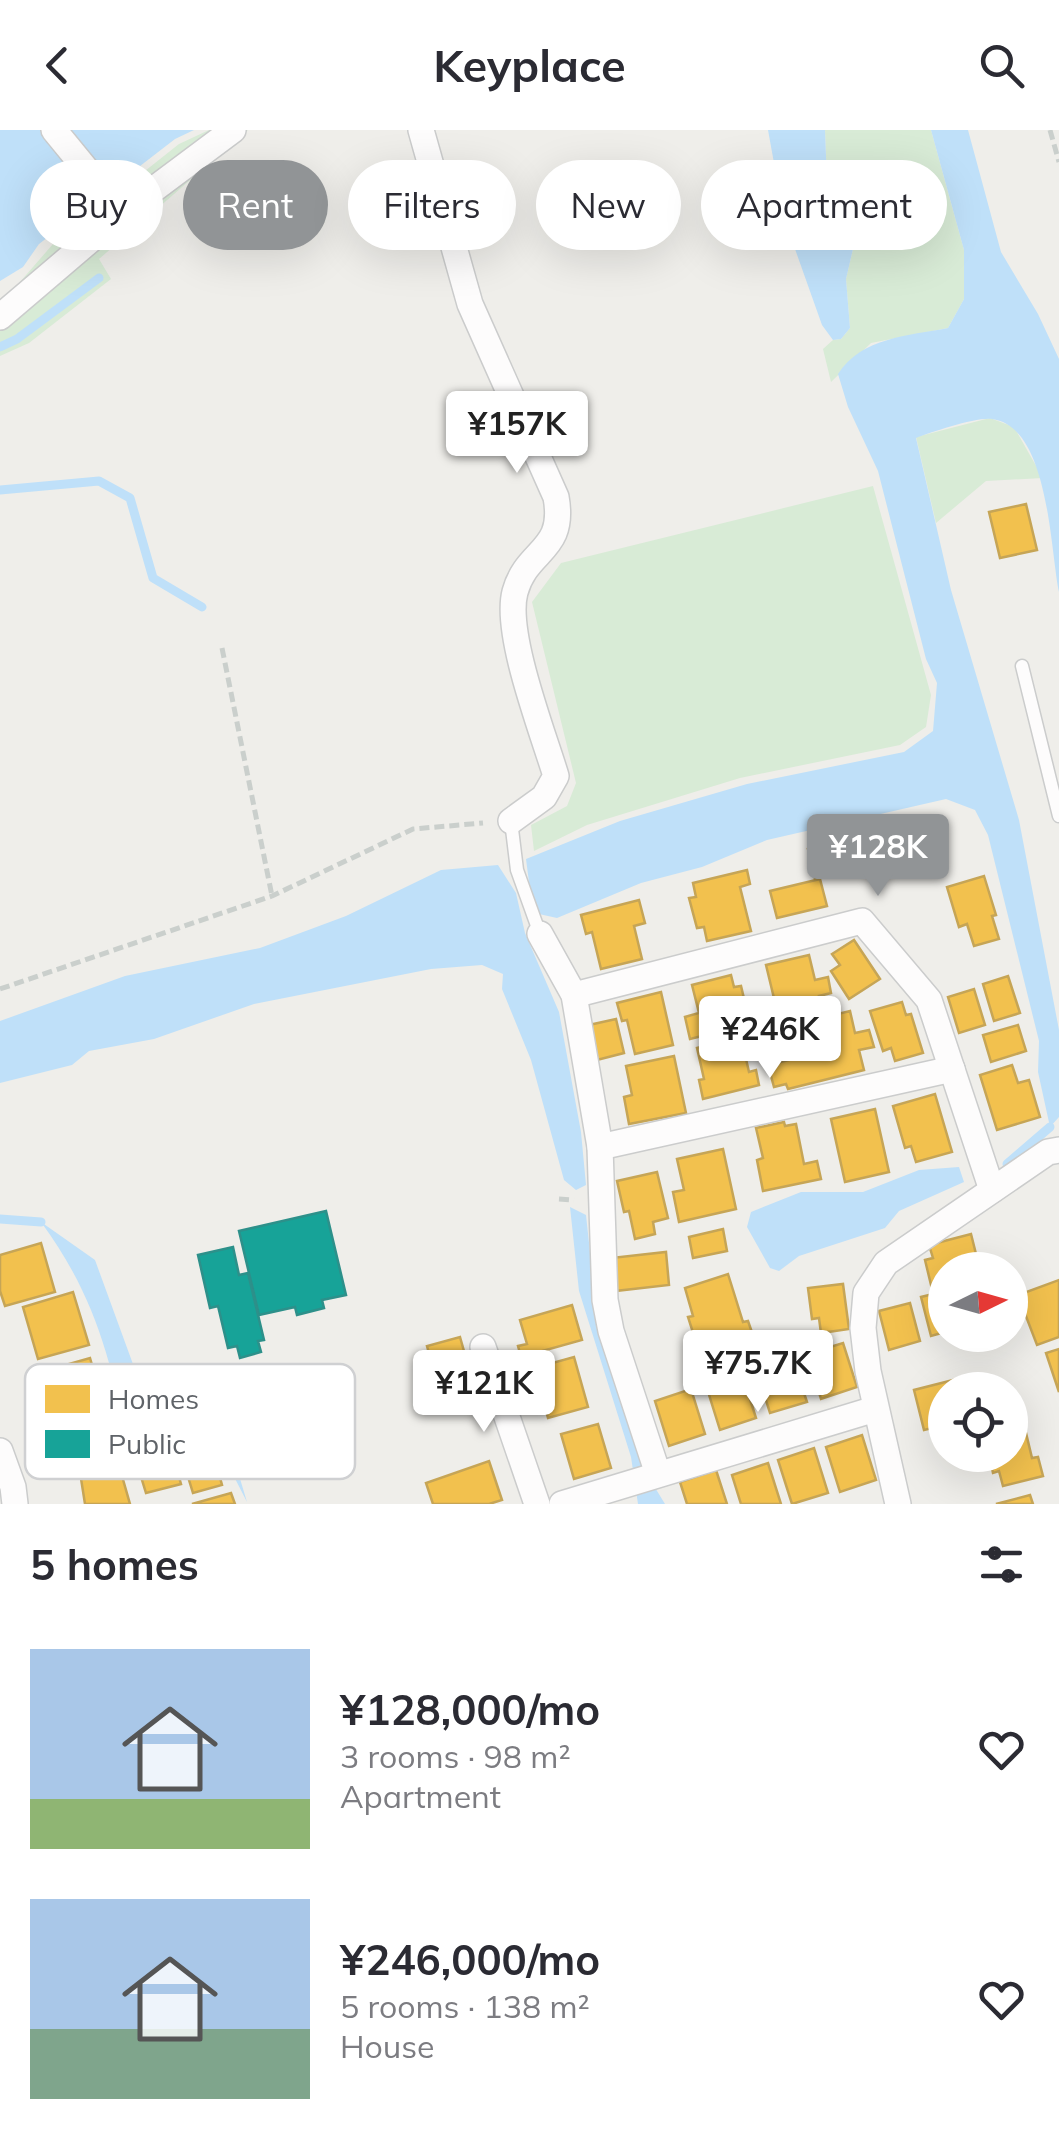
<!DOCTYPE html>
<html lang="en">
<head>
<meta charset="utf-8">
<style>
  body { margin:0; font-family:Mulish,sans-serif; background:#f2f2f3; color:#2b2b33; height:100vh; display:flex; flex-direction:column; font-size:38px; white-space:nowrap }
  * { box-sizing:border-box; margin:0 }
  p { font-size:32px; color:#7c7c81 }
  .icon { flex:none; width:55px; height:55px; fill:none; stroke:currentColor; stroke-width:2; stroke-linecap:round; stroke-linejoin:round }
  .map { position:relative; height:1374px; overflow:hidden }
  .sheet { display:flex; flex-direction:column; background:#fff; flex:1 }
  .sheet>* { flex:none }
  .top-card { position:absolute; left:30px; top:30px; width:1000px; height:90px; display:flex; gap:20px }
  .needle { width:65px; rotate:85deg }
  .fabs { position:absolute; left:928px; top:1122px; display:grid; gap:20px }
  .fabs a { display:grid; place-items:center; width:100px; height:100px; border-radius:50%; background:#fff; box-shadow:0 10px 40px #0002; font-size:50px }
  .price { position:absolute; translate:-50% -85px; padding:0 22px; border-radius:10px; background:#fff; color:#222; font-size:32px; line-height:65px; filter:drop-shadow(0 2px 5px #0008) }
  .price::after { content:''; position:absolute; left:50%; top:60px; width:30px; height:22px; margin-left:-15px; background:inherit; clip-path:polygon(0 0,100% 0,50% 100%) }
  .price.selected { background:#919496; color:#fff }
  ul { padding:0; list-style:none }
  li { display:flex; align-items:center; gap:30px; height:250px; padding:0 30px }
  li span { display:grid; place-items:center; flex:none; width:280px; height:200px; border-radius:0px; color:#555 }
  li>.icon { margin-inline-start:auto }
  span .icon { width:120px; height:120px; fill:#fffc; stroke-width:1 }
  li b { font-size:42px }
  h2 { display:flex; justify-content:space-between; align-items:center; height:120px; padding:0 30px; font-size:42px }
  .pill { padding:0 35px; border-radius:45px; background:#fff; box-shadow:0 10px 40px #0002; font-size:35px; line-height:90px }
  .pill.selected { background:#919496; color:#fff }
  header { display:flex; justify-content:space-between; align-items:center; height:130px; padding:0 30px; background:#fff; font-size:45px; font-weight:700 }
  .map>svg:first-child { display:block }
  .green { fill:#d8ebd6 }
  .water { fill:#bfe0f9 }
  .homes { fill:#f2c14e; stroke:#c6a556; stroke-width:2.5 }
  .public { fill:#17a398; stroke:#2d908a; stroke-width:2.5 }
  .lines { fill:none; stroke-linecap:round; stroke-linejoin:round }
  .stream { stroke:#bfe0f9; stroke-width:9 }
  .lane-casing { stroke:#cbcccc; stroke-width:15 }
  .street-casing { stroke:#cbcccc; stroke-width:28 }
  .path { stroke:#cacfcc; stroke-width:5; stroke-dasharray:10 5; stroke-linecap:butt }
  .lane { stroke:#fdfcfc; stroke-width:12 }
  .street { stroke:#fdfcfc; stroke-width:25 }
  .key { fill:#fff; stroke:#cfd0d2; stroke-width:2.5 }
  .key-label { font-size:28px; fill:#5f6368 }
</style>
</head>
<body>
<header><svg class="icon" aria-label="back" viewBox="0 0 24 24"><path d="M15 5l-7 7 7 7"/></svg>Keyplace<svg class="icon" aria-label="search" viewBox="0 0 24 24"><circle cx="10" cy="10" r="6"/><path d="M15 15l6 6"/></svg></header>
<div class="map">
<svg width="1059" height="1374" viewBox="0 0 1059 1374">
  <rect width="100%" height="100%" fill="#efeeea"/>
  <g class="green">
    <path d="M209,0H248L99,129L111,149L29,213L0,226V175L53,114L179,14Z"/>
    <path d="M825,0H931L964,120V169L948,198L871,213L831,252L823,219L833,210L841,209L850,198L846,149L853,119L847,87L827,52Z"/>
    <path d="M990,288L1014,297L1043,348L986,351L936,393L916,307Z"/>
    <path d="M873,356L931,565L926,597L900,615L740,648L587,695L534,721L531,695L567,676L576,653L532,472L561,433Z"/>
  </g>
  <g class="water">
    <path d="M0,0H194L175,9L39,114L23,137L0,151Z"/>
    <path d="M768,0H825L827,52L847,87L853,119L846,149L850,198L841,209L833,210L822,195L784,88Z"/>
    <path d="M931,0H968L1001,122L1038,184L1059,229V462C1050,419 1049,296 992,289C976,287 932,302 916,308L951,460L1019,690L1059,900V987L1050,997L1038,942L1039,911L988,705L975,680L946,669L767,710L702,737L641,753L557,788L539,784L530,760L526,729L620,691L747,654L904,622L933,601L937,553L926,529L878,341L848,277L838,244C862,207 908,206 948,198L964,169V120Z"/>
    <path d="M498,735L516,763L525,803L559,882L581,1002L586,1055L576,1060L564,1050L531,930L502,859L503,844L482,835L431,839L254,874L154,909L89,921L72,935L0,953V891L125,846L260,818L346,786L441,740Z"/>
    <path d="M959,1037L964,1052L899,1081L885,1098L799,1126L779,1141L770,1138L747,1097L751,1082L801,1062H863L919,1040Z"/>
    <path d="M570,1077L586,1085L597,1187L654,1356L665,1374H638L631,1327L579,1161Z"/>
    <path d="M41,1092L95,1130L149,1278L177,1292L211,1288L223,1292L247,1372L224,1327L210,1315L128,1313C110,1227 94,1164 41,1092Z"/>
  </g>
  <g class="homes">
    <path d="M1026,374L1037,420L1000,428L989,382Z"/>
    <path d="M850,709L857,739L815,749L808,719Z"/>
    <path d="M747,740L750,754L740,757L751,801L707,811L704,797L697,798L689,768L696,767L693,753Z"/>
    <path d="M984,746L996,785L992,786L999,809L974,816L967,794L959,797L947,757Z"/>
    <path d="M820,749L827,776L777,788L770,761Z"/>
    <path d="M639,770L645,793L634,796L642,829L601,839L592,802L586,804L581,785Z"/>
    <path d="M854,810L880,849L849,869L831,841L840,835L832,824Z"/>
    <path d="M809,825L815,850L828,847L831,863L819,866L822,879L779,889L766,835Z"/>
    <path d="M731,845L734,857L741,856L750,894L690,909L685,887L699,883L692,855Z"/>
    <path d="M1008,846L1020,883L994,891L983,854Z"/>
    <path d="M974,859L985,895L959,903L948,867Z"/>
    <path d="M661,862L673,915L635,924L627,890L622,891L617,873Z"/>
    <path d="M902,872L906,885L911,884L923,923L895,931L891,918L883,921L870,881Z"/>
    <path d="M850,881L855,903L869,900L874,917L859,920L864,940L788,959L786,954L774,957L768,935L805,926L797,894Z"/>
    <path d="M616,889L624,923L597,930L589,895Z"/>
    <path d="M1018,895L1026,921L991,932L983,905Z"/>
    <path d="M741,907L749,942L756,940L759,955L703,969L699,950L704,949L697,918Z"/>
    <path d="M674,926L686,983L629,994L624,967L632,965L626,936Z"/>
    <path d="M1012,935L1018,953L1029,950L1040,987L997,1000L980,945Z"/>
    <path d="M935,964L952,1022L916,1032L911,1016L905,1018L893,976Z"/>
    <path d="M875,979L889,1042L845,1052L831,989Z"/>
    <path d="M784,992L785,996L796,994L804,1034L817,1031L821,1049L763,1061L757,1030L763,1028L756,998Z"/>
    <path d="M723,1019L736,1079L679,1092L673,1062L684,1060L677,1029Z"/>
    <path d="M657,1042L668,1088L653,1092L655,1104L635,1109L629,1081L624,1082L617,1051Z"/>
    <path d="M723,1099L727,1121L693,1128L689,1107Z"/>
    <path d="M971,1104L980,1140H945V1156L932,1159L925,1130L933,1128L929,1115Z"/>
    <path d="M41,1113L55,1162L5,1176L0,1161V1125Z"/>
    <path d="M666,1122L669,1155L615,1161L611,1128Z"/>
    <path d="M728,1144L743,1192L748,1191L755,1211L701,1228L688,1187L693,1186L685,1158Z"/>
    <path d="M1059,1150V1207L1037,1215L1024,1181L1015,1185L1010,1168Z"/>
    <path d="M843,1154L849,1199L821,1203L819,1188L812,1189L808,1158Z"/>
    <path d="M945,1161V1202L931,1206L921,1167Z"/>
    <path d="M73,1162L89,1215L38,1229L23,1177Z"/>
    <path d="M910,1173L920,1211L889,1220L879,1181Z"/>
    <path d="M572,1175L582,1210L521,1227L518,1216L527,1214L520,1190Z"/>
    <path d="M460,1207L471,1246L438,1255L427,1216Z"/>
    <path d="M843,1213L857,1257L821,1269L807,1224Z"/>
    <path d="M1059,1219V1262L1046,1223Z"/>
    <path d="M574,1227L588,1277L548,1288L534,1238Z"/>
    <path d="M792,1227L807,1272L770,1283L756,1239Z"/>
    <path d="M90,1228L107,1287L61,1301L44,1241Z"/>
    <path d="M742,1244L756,1288L720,1300L706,1255Z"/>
    <path d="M953,1250L956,1260H945V1295L924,1300L914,1260Z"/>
    <path d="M691,1259L705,1304L669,1316L655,1271Z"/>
    <path d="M1021,1282L1032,1328L1038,1327L1043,1346L1003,1356L999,1341L993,1343L989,1325H1010V1285Z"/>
    <path d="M598,1294L611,1338L574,1349L561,1304Z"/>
    <path d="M862,1305L876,1350L840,1362L826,1317Z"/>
    <path d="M814,1318L828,1363L792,1374L778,1330Z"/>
    <path d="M212,1319L222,1355L193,1363L182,1327Z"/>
    <path d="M151,1322L153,1327L172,1322L181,1354L146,1363L135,1327Z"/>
    <path d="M116,1325L130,1374H85L79,1336Z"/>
    <path d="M489,1331L502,1370L489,1374H433L426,1353Z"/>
    <path d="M768,1333L781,1374H741L732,1345Z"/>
    <path d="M716,1340L727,1374H687L680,1352Z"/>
    <path d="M231,1363L235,1374H192Z"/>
    <path d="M1030,1365L1033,1374H996Z"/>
  </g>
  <g class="public">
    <path d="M326,1081L346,1165L322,1170L324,1178L297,1185L295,1177L259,1185L239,1101Z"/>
    <path d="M233,1117L239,1145L248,1143L264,1210L258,1211L261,1222L240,1228L237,1216L228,1218L218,1176L210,1178L198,1125Z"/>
  </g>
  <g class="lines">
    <g class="stream">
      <path d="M0,217L17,209L99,148"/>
      <path d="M0,360L99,351L130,368L153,448L202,477"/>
      <path d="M1007,1034L1050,997"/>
      <path d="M0,1089L41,1092"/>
    </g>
    <defs>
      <g id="lane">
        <path d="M1022,536L1059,686"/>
        <path d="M511,691L517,740L540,804"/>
      </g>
      <g id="street">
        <path d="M54,0L122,83"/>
        <path d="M421,0L470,174L556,367C566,422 527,418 515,462C504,503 543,603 556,646L544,667L511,691"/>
        <path d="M0,187L122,83L233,0"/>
        <path d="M540,804L574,865L600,1017L605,1170L611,1201L658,1344"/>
        <path d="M574,865L862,791L929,870L992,1060"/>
        <path d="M600,1017L952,939"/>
        <path d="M483,1217L537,1374"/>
        <path d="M0,1321L13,1357L15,1374"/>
        <path d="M562,1374L875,1279"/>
        <path d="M898,1374L868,1241L863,1198L866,1163L886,1133L1048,1022L1059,1020"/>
      </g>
    </defs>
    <use href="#lane" class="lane-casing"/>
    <use href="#street" class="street-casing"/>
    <g class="path">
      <path d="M1050,0L1059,32"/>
      <path d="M222,518L272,766"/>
      <path d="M0,859L272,766L413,699L483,693"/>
      <path d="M559,1069L574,1070"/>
    </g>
    <use href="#lane" class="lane"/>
    <use href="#street" class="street"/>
  </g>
  <rect x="25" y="1234" width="330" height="115" rx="15" class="key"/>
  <rect x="45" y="1255" width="45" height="28" fill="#f2c14e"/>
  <rect x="45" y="1300" width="45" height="28" fill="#17a398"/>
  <g class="key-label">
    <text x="108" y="1279">Homes</text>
    <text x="108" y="1324">Public</text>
  </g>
</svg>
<div class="fabs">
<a><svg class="needle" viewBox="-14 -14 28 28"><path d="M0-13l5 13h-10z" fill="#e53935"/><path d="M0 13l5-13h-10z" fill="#7c7c81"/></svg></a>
<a><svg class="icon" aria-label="locate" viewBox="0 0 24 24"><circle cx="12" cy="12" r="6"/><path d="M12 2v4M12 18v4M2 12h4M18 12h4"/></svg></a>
</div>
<b class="price" style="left:517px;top:346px">¥157K</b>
<b class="price selected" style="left:878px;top:769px">¥128K</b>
<b class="price" style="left:770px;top:951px">¥246K</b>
<b class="price" style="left:758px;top:1285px">¥75.7K</b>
<b class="price" style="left:484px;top:1305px">¥121K</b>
<div class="top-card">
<a class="pill">Buy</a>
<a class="pill selected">Rent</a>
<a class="pill">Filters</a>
<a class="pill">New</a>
<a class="pill">Apartment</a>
</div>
</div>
<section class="sheet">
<h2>5 homes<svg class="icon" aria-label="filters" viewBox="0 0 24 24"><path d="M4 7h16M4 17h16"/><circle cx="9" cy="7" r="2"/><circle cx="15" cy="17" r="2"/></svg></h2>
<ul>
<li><span style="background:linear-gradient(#a9c7e8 75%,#8fb573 0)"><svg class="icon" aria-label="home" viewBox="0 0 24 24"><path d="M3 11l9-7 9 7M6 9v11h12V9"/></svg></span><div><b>¥128,000/mo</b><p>3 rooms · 98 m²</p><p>Apartment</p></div><svg class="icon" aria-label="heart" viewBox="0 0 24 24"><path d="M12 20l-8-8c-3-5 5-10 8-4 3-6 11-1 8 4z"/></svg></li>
<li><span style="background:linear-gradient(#a9c7e8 65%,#7fa58c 0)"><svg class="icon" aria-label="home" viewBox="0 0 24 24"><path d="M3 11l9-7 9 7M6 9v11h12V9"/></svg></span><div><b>¥246,000/mo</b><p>5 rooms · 138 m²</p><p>House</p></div><svg class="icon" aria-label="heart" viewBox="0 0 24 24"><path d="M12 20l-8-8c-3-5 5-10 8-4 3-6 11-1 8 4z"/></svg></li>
</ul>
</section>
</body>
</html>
